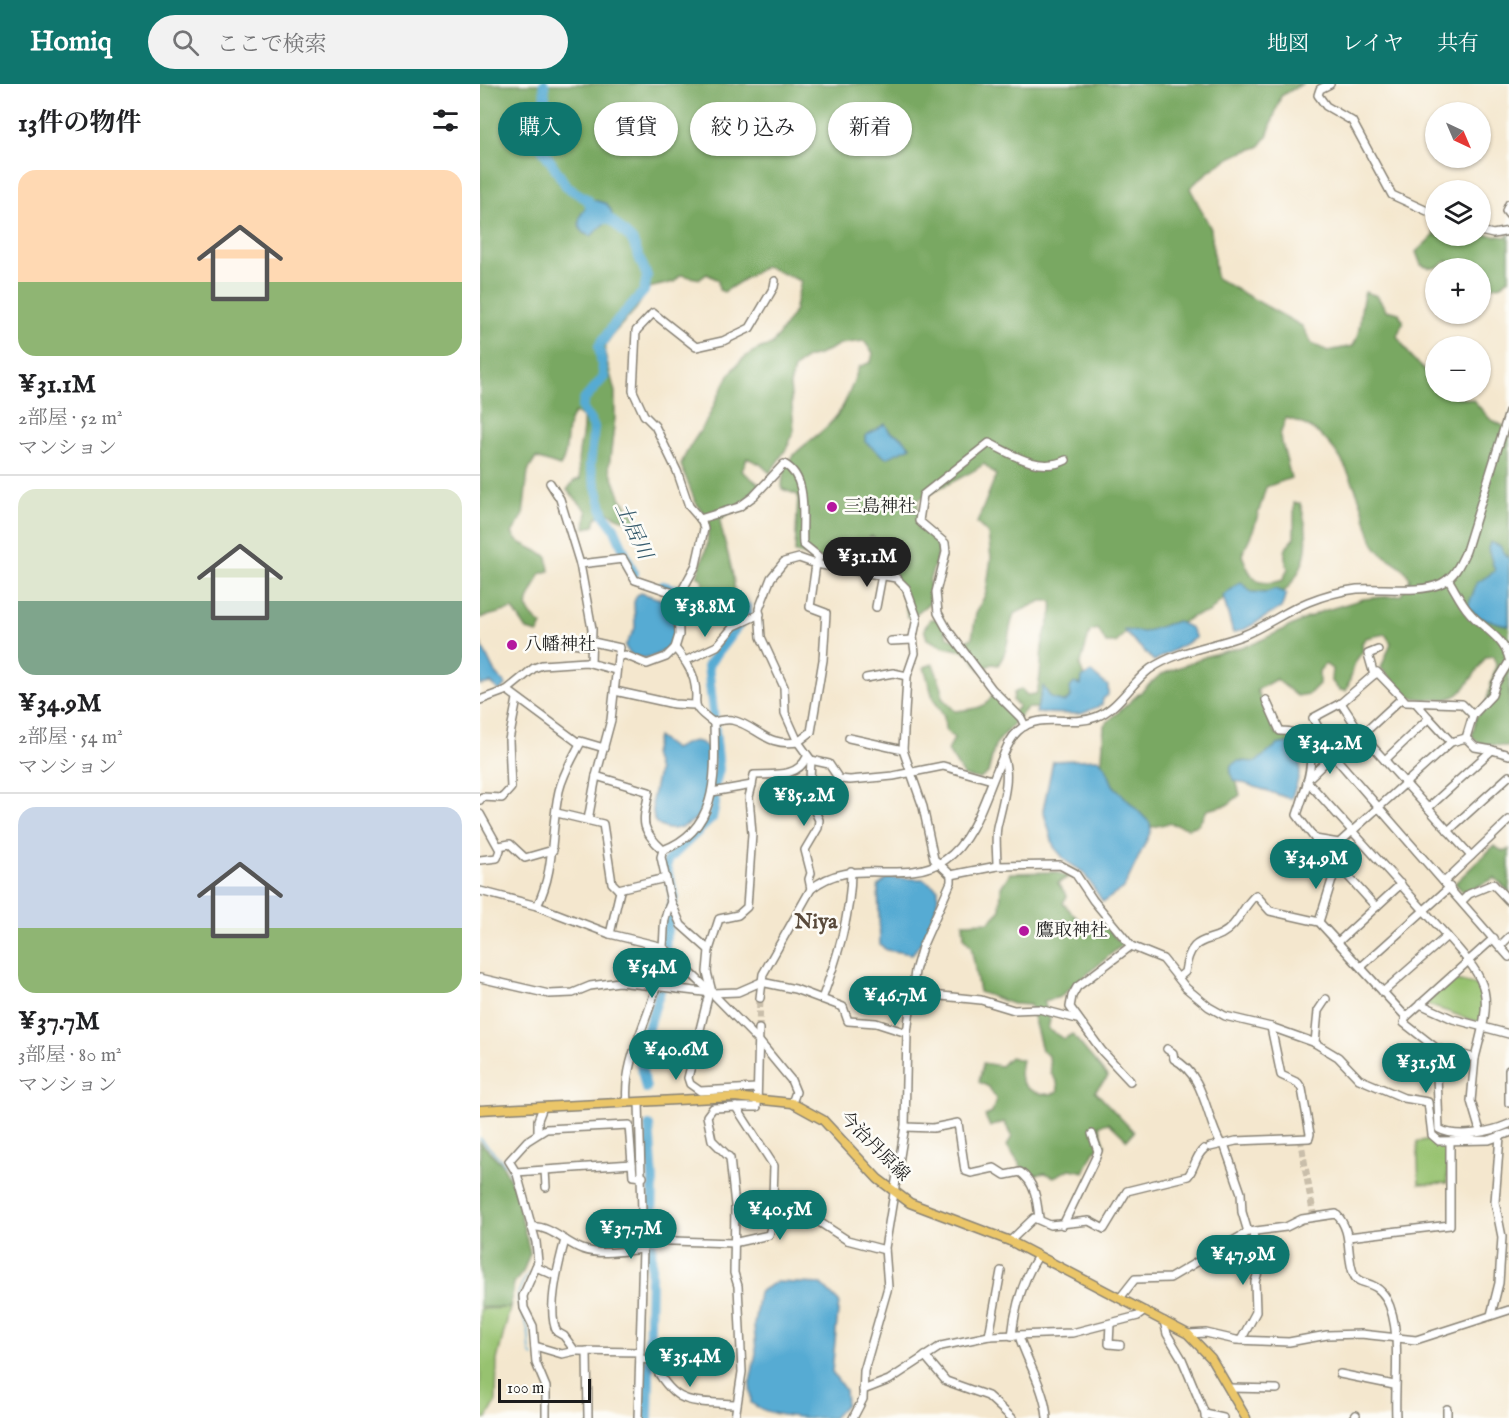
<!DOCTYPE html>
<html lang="ja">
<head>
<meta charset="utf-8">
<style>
  body { margin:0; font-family:"IM FELL English","Noto Serif JP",serif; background:#f2f2f2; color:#202124; height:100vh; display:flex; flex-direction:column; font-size:22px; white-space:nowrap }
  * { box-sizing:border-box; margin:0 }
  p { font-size:20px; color:#757577 }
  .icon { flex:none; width:33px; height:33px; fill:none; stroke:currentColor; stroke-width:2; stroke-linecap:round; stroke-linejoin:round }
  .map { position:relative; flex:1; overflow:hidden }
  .drawer { display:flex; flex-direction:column; background:#fff; width:480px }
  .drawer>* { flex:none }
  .top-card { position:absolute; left:18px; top:18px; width:570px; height:54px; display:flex; gap:12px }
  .needle { width:39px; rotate:136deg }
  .buttons { position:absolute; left:945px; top:18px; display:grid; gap:12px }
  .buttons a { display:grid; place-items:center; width:66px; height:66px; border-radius:50%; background:#fff; box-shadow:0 2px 4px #0004; font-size:30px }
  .scale { position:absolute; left:18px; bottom:15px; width:93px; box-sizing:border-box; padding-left:6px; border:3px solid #1c1c1c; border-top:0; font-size:16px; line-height:21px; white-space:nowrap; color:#1c1c1c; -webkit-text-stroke:4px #fdfcf7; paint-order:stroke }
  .price { position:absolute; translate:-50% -51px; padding:0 14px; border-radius:21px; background:#0f766e; color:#fff; font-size:20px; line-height:39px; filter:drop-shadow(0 2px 3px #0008) }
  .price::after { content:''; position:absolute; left:50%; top:36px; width:18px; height:14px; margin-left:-9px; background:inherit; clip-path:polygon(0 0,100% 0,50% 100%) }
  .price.current { background:#222; color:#fff }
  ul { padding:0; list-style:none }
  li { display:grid; align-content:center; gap:12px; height:318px; padding:0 18px }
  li+li { border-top:2px solid #e0e0e0 }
  li span { display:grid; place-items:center; height:186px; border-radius:18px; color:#555 }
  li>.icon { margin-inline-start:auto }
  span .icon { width:108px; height:108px; fill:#fffc; stroke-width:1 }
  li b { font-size:26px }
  h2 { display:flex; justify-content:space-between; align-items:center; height:72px; padding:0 18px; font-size:26px }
  .chip { padding:0 21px; border-radius:27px; background:#fff; box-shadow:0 2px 4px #0004; font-size:21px; line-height:54px }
  .chip.current { background:#0f766e; color:#fff }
  header { display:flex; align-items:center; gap:36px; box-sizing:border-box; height:84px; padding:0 30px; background:#0f766e; color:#fff }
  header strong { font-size:28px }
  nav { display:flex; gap:33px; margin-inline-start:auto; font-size:21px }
  .search { width:420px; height:54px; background:#f2f2f2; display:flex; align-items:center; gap:15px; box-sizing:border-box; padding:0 21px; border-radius:33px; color:#757577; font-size:22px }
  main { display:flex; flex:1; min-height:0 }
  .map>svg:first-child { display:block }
  .green { fill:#97c270; stroke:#5a6f46; stroke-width:1.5 }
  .forest { fill:#79a862; stroke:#4a623f; stroke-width:1.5 }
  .water { fill:#57abd3; stroke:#3a6478; stroke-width:1.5 }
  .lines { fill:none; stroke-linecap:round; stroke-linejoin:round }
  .stream { stroke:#57abd3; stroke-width:1.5 }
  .river { stroke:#57abd3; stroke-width:10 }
  .minor-tunnel { stroke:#c9beaa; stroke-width:7; stroke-dasharray:7 3.5; stroke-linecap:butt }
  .minor-casing { stroke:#888275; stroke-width:10 }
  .major-casing { stroke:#888275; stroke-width:11 }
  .minor { stroke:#fff; stroke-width:7 }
  .major { stroke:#ebc669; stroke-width:8 }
  .poi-dot { fill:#b5179e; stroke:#fdfcf7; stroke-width:2 }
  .labels { text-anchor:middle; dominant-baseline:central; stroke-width:5; stroke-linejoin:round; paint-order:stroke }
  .poi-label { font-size:18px; fill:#1c1c1c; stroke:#fdfcf7; text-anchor:start }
  .street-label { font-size:18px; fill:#1c1c1c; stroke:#fdfcf7 }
  .water-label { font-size:20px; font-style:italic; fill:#375c6e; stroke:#fdfcf7 }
  .quarter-label { font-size:21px; font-weight:bold; fill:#594a3b; stroke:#fdfcf7 }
</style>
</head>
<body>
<header>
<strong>Homiq</strong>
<div class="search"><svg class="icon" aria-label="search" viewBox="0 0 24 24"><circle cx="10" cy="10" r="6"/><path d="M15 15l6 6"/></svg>ここで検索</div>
<nav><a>地図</a><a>レイヤ</a><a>共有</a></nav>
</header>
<main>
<section class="drawer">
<h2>13件の物件<svg class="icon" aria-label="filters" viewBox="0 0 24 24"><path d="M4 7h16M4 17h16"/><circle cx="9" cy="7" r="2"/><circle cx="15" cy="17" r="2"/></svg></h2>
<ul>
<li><span style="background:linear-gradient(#ffd9b3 60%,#8fb573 0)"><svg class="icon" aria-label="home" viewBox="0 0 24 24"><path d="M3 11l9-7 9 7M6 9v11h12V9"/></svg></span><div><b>¥31.1M</b><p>2部屋 · 52 m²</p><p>マンション</p></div></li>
<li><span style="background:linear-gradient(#dfe7d0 60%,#7fa58c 0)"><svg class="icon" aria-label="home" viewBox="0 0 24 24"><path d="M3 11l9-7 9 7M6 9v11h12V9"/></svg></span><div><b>¥34.9M</b><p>2部屋 · 54 m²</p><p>マンション</p></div></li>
<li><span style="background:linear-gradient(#c9d6e8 65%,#8fb573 0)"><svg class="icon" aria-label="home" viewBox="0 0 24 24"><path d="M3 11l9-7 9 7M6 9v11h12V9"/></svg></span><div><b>¥37.7M</b><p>3部屋 · 80 m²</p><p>マンション</p></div></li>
</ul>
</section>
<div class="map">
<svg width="1029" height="1334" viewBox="0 0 1029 1334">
  <rect width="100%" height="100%" fill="#fdfcf7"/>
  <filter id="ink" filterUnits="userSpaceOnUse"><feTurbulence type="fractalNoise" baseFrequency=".0167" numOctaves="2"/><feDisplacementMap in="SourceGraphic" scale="12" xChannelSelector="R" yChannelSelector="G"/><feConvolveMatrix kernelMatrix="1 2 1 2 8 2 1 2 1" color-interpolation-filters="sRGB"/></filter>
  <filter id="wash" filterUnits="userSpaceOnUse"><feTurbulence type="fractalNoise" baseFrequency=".008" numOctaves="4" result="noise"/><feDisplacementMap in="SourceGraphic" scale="24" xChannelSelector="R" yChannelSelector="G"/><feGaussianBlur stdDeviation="1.35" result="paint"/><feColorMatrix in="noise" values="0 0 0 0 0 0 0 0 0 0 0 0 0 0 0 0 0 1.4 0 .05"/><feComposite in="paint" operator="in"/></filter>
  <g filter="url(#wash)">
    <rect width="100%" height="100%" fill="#f4e7ce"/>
    <g class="green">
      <path d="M972,895L1000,902L1004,912L1001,939L945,920Z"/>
      <path d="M953,1054L967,1060V1099L939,1100L937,1058Z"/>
      <path d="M30,1224L17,1276L16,1318L7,1334H0V1225Z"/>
    </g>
    <g class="forest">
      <path d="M0,0H822L801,12L787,53L779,63C751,70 730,84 710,104L731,145L736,194L822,242L832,260L848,267L873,262C883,245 878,227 885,208L897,212L906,226L919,229L923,238L917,252L932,274L952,293L955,292L956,308H972V312L993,316L1010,335L1029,345V663L999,659L992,652L996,633L1005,623L1016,581L1014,572L1006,573C977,615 981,620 928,613L901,584L911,559L905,550L886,554L882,559L883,567C869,584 874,589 866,607L859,606L851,596L852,585L845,580L839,587V600L829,610L817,612L796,595L777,606L795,649L814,652L822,662L815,668L754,688L760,711L747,721L727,726L718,741L708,744L689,739L664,745L616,687L622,675L624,641L680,591L727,572L773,560L840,528L883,515L921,511L930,495C922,476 903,477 894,460C889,450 886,436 883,425C869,384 851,345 806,334L800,351L811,394L786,403L774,444L762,471C771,495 776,504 803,496L808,484C803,472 803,464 814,454V419H820C832,456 829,484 800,512L769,511L760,505L739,518L729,529C714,530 711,534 699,540C682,549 662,551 644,550L636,559H626L618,545L610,547L600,582L605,595C588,623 580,625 547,624L515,661L508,689L500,695L484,692L468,667L474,654L465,646L464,633L453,614L444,583L453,580L462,604V614L475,627C489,625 506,626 512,611L519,615L526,628L532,630L539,622L533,617L534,609L541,605L547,611L556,610C564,590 558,569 565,549C569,535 574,531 572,517H561L534,530C527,549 530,565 518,581L512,580L500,586L488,568L464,563L447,555L444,545L450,535H459L468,553L483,559L492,554L496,529L506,509L511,474L508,450L497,439L516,391L504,380C484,395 459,402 438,416V444L455,457L459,468L449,497L453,516L433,532L427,533C426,511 417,495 399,483V460L392,452L365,467L357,480L315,469L318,411L302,405C301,363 337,361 358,330C368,316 373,299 379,283L391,278L393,269L384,257L360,260L339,271L326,274L314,285L310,301L314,346L308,362L290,389L280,380L267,374L262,387L279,400L265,416L240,436C242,456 264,510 250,525L231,524L220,516L223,496L217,492L227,462L229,437L215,417L201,381C207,362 221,349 229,332C243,302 254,268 292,261L314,228L321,197L285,182L244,208L239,206L238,196L227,190L220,195L201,191L194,198L169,204L156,225L134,249L126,260L125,270L135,308V334L129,383L141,415L160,438L157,443L128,428L116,434L114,442L105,444L107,427L87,406L94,397L100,395C94,367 105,357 103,333L95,329C82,342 91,367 80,382L56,374L48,387L43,432L32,449L37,457L67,472L69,487L60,490C52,514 35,521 62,541L58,549L47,546L33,525L0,534Z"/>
      <path d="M955,144L956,152L1001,150L1027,153L1029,149V195L1021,201L1001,205L1000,184H979L967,177C958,185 952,186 941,181L936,168L953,152Z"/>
      <path d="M1014,762L1024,768L1029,765V808L1015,794L984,809L975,799Z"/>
      <path d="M576,788L588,793L578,799L587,812L583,819L607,845L620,836L642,861L580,913L564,917L570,936L568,945L584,955L592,950L628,993L615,1007L654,1048L647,1056L629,1039L619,1041L625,1061L614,1067L604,1088L590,1085L574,1093L565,1089L548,1092L527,1062L532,1052L524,1038L510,1043L505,1032L512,1029L516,1015L509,1003L499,998L503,979L521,982L530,973L542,976C541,981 539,990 541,995C545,1008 567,1014 578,1007L577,998L571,989L569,973L562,966L550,921L533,920L499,908L491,862L484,854L483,839L509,838L520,827L521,803L530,789Z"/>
      <path d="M0,1058L22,1080L34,1103L50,1169L43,1188L34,1199L30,1224L0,1223Z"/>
    </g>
    <g class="water">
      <path d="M114,116L127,120L132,128L130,134L111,152L103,149C93,137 104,123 114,116Z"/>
      <path d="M405,340L410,348L420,352L431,363L406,374L385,358V352Z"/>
      <path d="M1010,458L1020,462L1029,475V542L998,533L988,522L997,499L1015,487L1008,465Z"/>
      <path d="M761,498L771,508L784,509L795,505L807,510L801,524L765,545L753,549L743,512Z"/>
      <path d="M161,509L189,518L195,523C194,532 196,544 194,552C188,572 154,584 145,562L155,544L154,518L157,511Z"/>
      <path d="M697,537L711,544L716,554L674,577L643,546L664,548Z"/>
      <path d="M0,558L14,587L26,601L19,607L11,599L0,601Z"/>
      <path d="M611,588L628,602V611L623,615L622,621L601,630L556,629L563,602L571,614L585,618L591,613L590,604L594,599L601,601L602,594Z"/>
      <path d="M177,653L194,665C207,659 216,651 229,665C231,681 229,707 224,723C217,741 187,755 174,736L172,717L178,687L173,670Z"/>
      <path d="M807,659L817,662C825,681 818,697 811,715L754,696L750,689L751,681L758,677L776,678L797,661Z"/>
      <path d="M618,675L625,682L633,701L670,739L671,747L644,804L623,818L603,788L586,777L574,763L563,726L573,677Z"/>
      <path d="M408,794L443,795L458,805C459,826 446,855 432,870L406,866L400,860L398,802Z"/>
      <path d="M296,1198L341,1200L359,1218L352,1288L365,1306L366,1320L353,1334C327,1334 290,1334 271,1319L270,1298L276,1269L274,1241L279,1208Z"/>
    </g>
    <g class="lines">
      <g class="stream">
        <path d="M0,1054L28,1083L39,1110L54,1167"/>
        <path d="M50,1188C33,1209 36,1218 46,1240C50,1248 49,1260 50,1269L53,1272"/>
        <path d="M69,1309V1322"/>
      </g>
      <g class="river">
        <path d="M64,0L65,14L56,55L87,103L108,116L115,134L130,135L152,156L167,192L164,207L136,238L119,262L124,293L104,316L102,324L114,343L110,382L124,431L134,444L154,490"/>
        <path d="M166,1004L159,972L183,898L186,852L194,811L186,783L189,775L232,734L235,720L234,704L239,685L228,581L267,530L266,523L256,514L231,516L183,502"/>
        <path d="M168,1334L173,1096L169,1042"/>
      </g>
    </g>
  </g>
  <g filter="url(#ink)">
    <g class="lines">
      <g class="minor-tunnel">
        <path d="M279,945L280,914"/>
        <path d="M820,1054L834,1133"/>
      </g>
      <defs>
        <g id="minor">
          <path d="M850,0L840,5L838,11L846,22L872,37L912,111L956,131"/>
          <path d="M1029,120L1026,127L1029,131"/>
          <path d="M1000,147L1013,150L1029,147"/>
          <path d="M70,399L80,415L100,480"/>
          <path d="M220,435L259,423L274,412L304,380C330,394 321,435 323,460L339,473L336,480L319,474L304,478L291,494L279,525L281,553L304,603L305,629L318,658L331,648L343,576L346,529L330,523L336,480L416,494L426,504L437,534L433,553L435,569L427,592L423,666L443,723L454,775L471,791V798L442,863L435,887L427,949L425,1042L405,1164L408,1203L384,1287L383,1315L373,1334"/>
          <path d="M968,495C975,506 981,519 989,528C1002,544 1024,553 1029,575"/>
          <path d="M396,523L402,491"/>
          <path d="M80,557L112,562"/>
          <path d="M411,557L433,556"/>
          <path d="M113,558L140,564L138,573"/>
          <path d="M205,577L237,562L254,542L280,530"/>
          <path d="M111,579L112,545L100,480L143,475L155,496L199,511"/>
          <path d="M894,591L888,570L898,566"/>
          <path d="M386,594L413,589L427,592"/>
          <path d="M27,606L100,660C92,675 83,690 79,707C70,746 76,785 57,822"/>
          <path d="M135,607L194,620L214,621"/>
          <path d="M922,614L882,651L991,772"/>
          <path d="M0,616L27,606L54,584L62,581L106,578L135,586"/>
          <path d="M786,616L800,647C850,646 826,703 817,731L835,755L859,759"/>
          <path d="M861,619L882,651"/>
          <path d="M936,619L949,634"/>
          <path d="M993,631L982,620L926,618L897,588L861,619L833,634L853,671L1029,873"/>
          <path d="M233,638C238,637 246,635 252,636C278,642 285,663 318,658L331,676L349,680L359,695L370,696L413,692L463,682L512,696"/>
          <path d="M545,642L541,634L512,605L467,545L458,529L456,508L466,468L465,459L439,437L443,411L509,359C533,371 560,389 586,376"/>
          <path d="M369,654L423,666"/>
          <path d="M986,654L993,631L1012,611L1016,599L1029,578"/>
          <path d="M100,657L124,664"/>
          <path d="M331,676L329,715L339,736L338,744L325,766L331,789L329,795L331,805"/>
          <path d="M905,676L949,634L971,658"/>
          <path d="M830,693L853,671"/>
          <path d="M827,697L967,852"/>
          <path d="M232,708L272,701L274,691C295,690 317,694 327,673"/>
          <path d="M0,716L2,713L22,714L31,704L29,656L37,615"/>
          <path d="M948,724L1012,666L1029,671"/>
          <path d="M77,729L123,740L132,799L140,807L130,850"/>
          <path d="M0,730L20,766L17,774L0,776"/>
          <path d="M108,736L116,692"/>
          <path d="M968,747L1029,692"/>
          <path d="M19,762L30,760L45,774L73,766"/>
          <path d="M183,766C159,744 163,738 169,708L116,692L131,636L138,573L145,571L167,580L186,573L195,564L199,551L198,514L216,481L224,445L222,437L209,422L197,387L175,342L164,331L153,307L156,247L173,229L216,263L243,257L270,244L294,203L295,197"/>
          <path d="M183,766C240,745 235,688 234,639C205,618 221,622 214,596C211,584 203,574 195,564"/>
          <path d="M183,766L181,773L191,818L201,841L229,866L227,888L232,908"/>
          <path d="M857,780L896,823"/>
          <path d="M517,782C517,770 515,755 517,743C521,724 532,692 523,673"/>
          <path d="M471,791L517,782L580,781L595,789L613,816L651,862L683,875L706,904L729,923L745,932L791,943L833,958L858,973L879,995L924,1014L948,1018L952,1051L959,1057L1009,1056L1029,1049"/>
          <path d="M964,798L1029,736"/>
          <path d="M138,805L186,794"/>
          <path d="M0,807L57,822L130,850L183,863L232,909L258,908L281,898L315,905L363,923L368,937L396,939L427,949"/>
          <path d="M982,817L989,810L1013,800L1029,817"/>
          <path d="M839,838L857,780L859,759L971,658L986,654L995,663L1012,666"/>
          <path d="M1014,854L926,933L924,939L956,964L959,1045C977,1055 1011,1048 1029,1040"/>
          <path d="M858,858L921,800"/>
          <path d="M1021,861L1029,853"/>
          <path d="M229,866L239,835L258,831L267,823L272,750L269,713L272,701"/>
          <path d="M881,883L970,803"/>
          <path d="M699,893L705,888C711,844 733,864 753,841C762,831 765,820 776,811L790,827L839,838L926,933"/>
          <path d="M0,894L69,910L93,909L110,902L139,898L232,909L278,956L311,996L316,1008L312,1019"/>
          <path d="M903,908L967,852C1012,902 1012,909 995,974"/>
          <path d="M229,909L208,994L210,1000L220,1007L276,1004"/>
          <path d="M432,909L501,916L534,926L559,925L597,935"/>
          <path d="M280,914L283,890L331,805C371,771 422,803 465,776C494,757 506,710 520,679C525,668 529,655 538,647C560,627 591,643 616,633C639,624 651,599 670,585C698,566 733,563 764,551C786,542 806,527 828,518C843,512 860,507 877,505C901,503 941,510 962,499C975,492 980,480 986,467L1029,328"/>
          <path d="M342,915C357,874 371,831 371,787"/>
          <path d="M940,920L973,935L1029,950"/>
          <path d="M279,945L277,1023H256L294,1082L293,1113L296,1126"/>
          <path d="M835,959L838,927L846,915"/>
          <path d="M956,964L995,974L991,1017L1000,1047"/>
          <path d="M687,965L693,969L694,975C726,992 725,1033 741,1060"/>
          <path d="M1029,986V1019"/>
          <path d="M650,997L622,967L590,923L592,912L597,903L651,862"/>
          <path d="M147,1018C143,978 166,942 176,903C179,890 183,876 183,862C185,843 182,836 191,818"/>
          <path d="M425,1043L453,1044L478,1039L485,1087L491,1089L514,1084L525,1091L540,1088C555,1098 557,1116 559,1134"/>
          <path d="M58,1049V1036L63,1023"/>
          <path d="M744,1060L761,1109L762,1128L768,1148"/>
          <path d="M730,1063L756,1057L829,1054L830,1050L822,1005L818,999L801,991L791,943"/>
          <path d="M65,1086L66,1103"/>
          <path d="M36,1088L152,1080"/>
          <path d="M583,1141L616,1073L618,1067L612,1050"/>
          <path d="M51,1143C70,1141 85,1159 102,1165C122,1172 143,1167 163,1165"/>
          <path d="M868,1153L970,1141V1058"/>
          <path d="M85,1156C79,1178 66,1227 77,1248L84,1252L95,1267L160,1268"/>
          <path d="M163,1156L253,1159L289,1151L295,1127L299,1124L333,1134L367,1156L405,1166"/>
          <path d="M530,1157L554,1134L570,1141L609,1137L624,1145L647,1107L708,1092C715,1084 715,1072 724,1065"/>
          <path d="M56,1183L76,1192"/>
          <path d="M640,1214L655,1195L690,1194L768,1148L806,1143L822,1135L856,1130C874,1148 865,1171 874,1191C878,1202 895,1195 906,1214C923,1245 914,1298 916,1334"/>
          <path d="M1011,1231L1019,1199L1022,1153L1015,1118L1020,1052"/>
          <path d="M684,1237L687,1250L702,1275L725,1330"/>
          <path d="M630,1240L629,1260L640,1261"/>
          <path d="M708,1250L726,1249L756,1256L809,1258L847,1251L881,1250L936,1256L1029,1226"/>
          <path d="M509,1252L521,1187"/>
          <path d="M532,1252C535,1222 542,1197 558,1172"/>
          <path d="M539,1252C548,1280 565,1305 567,1334"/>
          <path d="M761,1256L776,1228L775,1198L778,1188L773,1148"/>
          <path d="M55,1262L82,1270L95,1267"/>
          <path d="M107,1267L108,1334"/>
          <path d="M445,1272L466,1297L508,1312L532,1334"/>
          <path d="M160,1275L171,1276C195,1322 207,1317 255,1320"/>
          <path d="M860,1290L914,1301"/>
          <path d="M750,1304L797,1305"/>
          <path d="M383,1306L409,1296L461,1262L509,1252L592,1249L658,1232L665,1227"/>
          <path d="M725,1333V1330L743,1334"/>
          <path d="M66,1334V1303L56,1279L53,1242L44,1224L43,1212L58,1178L56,1158L37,1090L29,1077L47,1057L66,1045L149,1041L153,1092L163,1093"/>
          <path d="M158,1334L163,1165L159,1018"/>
          <path d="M255,1334L262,1288L258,1202L254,1189L255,1122L250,1074L232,1056L227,1032L233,1024L256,1023"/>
          <path d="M874,1334L876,1331"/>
          <path d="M967,1334V1325"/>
        </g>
        <path id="major" d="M0,1026L254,1013L312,1019L343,1036L398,1095L430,1119L530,1157L708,1250L731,1274L766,1334"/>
      </defs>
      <use href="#minor" class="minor-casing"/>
      <use href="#major" class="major-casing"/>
      <use href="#minor" class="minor"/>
      <use href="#major" class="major"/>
    </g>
  </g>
  <g class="poi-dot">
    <circle cx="352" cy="423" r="6"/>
    <circle cx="32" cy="561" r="6"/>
    <circle cx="544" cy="847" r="6"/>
  </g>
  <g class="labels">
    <g class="poi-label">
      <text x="364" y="423">三島神社</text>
      <text x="44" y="561">八幡神社</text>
      <text x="556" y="847">鷹取神社</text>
    </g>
    <g class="street-label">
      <text transform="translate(394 1063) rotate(45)">今治丹原線</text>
    </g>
    <g class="water-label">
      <text transform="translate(153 447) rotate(65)">土居川</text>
    </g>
    <g class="quarter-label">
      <text x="336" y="838">Niya</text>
    </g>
  </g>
</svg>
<div class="buttons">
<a><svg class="needle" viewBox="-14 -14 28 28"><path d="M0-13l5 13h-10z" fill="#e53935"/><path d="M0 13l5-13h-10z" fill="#757577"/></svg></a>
<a><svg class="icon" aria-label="layers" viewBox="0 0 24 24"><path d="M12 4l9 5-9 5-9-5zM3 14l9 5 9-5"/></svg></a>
<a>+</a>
<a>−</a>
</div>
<div class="scale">100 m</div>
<b class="price current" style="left:387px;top:504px">¥31.1M</b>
<b class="price" style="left:225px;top:554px">¥38.8M</b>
<b class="price" style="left:850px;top:691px">¥34.2M</b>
<b class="price" style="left:324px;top:743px">¥85.2M</b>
<b class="price" style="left:836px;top:806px">¥34.9M</b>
<b class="price" style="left:172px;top:915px">¥54M</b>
<b class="price" style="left:415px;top:943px">¥46.7M</b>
<b class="price" style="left:196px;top:997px">¥40.6M</b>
<b class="price" style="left:946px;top:1010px">¥31.5M</b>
<b class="price" style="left:300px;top:1157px">¥40.5M</b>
<b class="price" style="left:151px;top:1176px">¥37.7M</b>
<b class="price" style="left:763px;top:1202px">¥47.9M</b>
<b class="price" style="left:210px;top:1304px">¥35.4M</b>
<div class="top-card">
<a class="chip current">購入</a>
<a class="chip">賃貸</a>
<a class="chip">絞り込み</a>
<a class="chip">新着</a>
</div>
</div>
</main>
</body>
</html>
